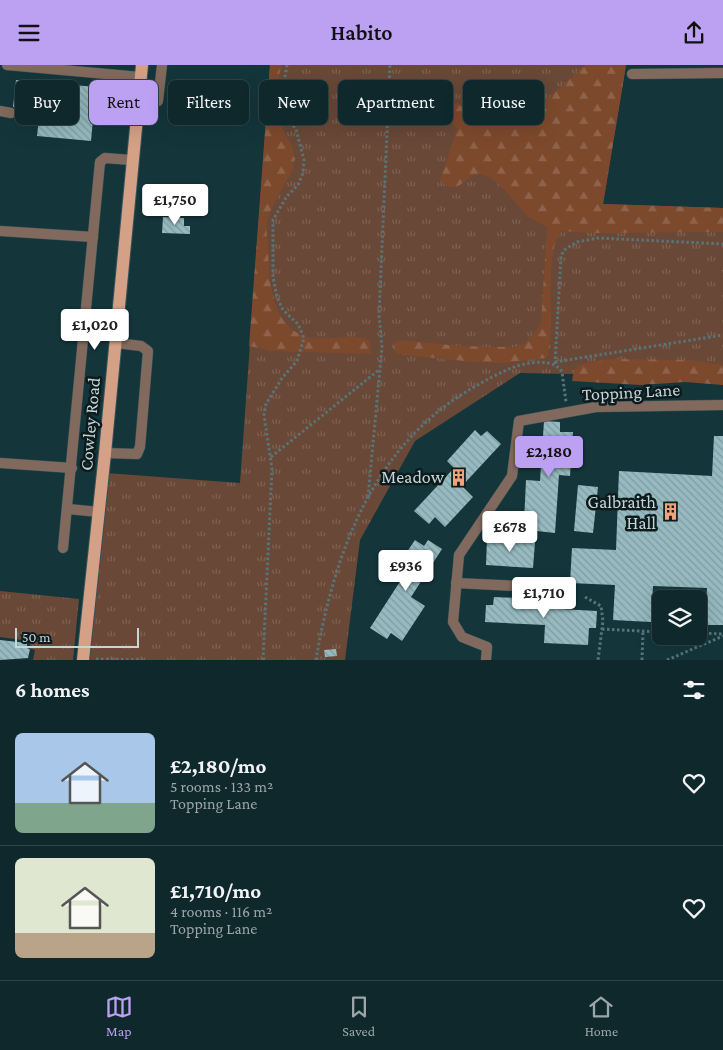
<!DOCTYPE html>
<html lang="en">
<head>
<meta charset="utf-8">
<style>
  body { margin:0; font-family:"Crimson Pro",serif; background:#1d3438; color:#f1f3f6; height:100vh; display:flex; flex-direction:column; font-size:19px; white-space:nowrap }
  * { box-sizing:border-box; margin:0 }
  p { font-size:16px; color:#9ba6a9 }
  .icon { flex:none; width:28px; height:28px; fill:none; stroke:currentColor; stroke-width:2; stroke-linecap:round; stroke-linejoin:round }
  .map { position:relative; height:595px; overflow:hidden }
  .sheet { display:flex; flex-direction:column; background:#0f282c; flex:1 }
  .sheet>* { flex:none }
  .top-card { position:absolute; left:15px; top:15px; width:694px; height:45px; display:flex; gap:10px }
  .controls { position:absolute; left:652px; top:525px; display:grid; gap:10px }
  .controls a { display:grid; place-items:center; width:55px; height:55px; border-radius:8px; background:#0f282c; box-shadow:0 5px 20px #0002,0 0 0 1px #2f4448; font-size:25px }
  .scale { position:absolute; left:15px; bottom:12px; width:124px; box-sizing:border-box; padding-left:5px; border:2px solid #c4d6da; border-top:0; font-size:14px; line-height:18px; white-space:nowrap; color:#c4d6da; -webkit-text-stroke:4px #0d1b1d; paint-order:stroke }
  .price { position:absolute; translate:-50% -42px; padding:0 11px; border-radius:5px; background:#fff; color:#222; font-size:16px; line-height:32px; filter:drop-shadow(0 1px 2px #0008) }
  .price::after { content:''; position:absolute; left:50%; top:30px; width:15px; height:11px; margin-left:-8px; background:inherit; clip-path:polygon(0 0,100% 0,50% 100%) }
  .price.active { background:#bca0f2; color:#111 }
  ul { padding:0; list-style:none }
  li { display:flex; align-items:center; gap:15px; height:125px; padding:0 15px }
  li+li { border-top:1px solid #2f4448 }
  li span { display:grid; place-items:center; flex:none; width:140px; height:100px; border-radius:8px; color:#555 }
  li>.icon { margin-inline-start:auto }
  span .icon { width:60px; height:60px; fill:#fffc; stroke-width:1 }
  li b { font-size:21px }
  h2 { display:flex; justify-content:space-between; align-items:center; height:60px; padding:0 15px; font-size:21px }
  .pill { padding:0 18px; border-radius:8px; background:#0f282c; box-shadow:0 5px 20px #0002,0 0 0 1px #2f4448; font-size:18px; line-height:45px }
  .pill.active { background:#bca0f2; color:#111 }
  header { display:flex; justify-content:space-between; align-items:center; height:65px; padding:0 15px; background:#bca0f2; color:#111; font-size:22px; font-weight:600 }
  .tab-bar { display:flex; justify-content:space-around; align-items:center; height:70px; border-top:1px solid #2f4448; background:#0f282c; font-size:14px; color:#9ba6a9 }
  .tab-bar a { display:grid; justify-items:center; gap:2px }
  .tab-bar .active { color:#bca0f2 }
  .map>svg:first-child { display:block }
  .grass { fill:url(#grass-tufts) }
  .forest { fill:url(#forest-firs) }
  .building { fill:url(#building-back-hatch) }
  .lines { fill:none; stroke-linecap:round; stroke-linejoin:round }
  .lane-casing { stroke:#345358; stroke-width:11 }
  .street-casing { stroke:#345358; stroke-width:11 }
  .primary-casing { stroke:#345358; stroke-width:14 }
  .path { stroke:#587478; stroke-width:3; stroke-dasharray:2.5 2.5; stroke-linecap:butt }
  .lane { stroke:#82695d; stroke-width:10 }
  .street { stroke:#82695d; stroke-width:10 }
  .primary { stroke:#d4a187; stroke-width:12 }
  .labels { text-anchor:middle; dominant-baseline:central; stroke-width:5; stroke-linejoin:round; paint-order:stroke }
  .street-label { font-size:18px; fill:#c4d6da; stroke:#0d1b1d }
  .poi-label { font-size:18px; fill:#c4d6da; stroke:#0d1b1d; text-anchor:end }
</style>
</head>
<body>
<header><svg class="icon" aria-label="menu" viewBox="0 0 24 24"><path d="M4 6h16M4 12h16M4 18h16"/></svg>Habito<svg class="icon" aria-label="share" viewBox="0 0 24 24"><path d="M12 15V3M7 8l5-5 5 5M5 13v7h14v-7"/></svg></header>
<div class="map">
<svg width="723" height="595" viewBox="0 0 723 595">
  <defs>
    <pattern id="grass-tufts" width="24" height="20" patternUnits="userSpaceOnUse" patternTransform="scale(1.25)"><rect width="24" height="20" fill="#694837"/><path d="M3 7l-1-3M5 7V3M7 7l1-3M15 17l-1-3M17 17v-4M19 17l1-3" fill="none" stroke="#7d6253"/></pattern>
    <pattern id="forest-firs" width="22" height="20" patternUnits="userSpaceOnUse" patternTransform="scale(1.25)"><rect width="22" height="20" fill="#7d492d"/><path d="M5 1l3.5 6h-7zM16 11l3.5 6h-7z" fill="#8e624b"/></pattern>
    <pattern id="building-back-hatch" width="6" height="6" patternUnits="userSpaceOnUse" patternTransform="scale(1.25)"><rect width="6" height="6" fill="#96bac0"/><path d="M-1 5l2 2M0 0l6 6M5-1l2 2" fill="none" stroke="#7f9ca0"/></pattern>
  </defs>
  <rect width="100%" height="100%" fill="#14363b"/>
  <g class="grass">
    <path d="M270,0H626L603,139L723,143V312L520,308L415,376L360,475L345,595H84L106,408L240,418Z"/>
    <path d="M0,526L79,534L73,595H33L35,585L30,584V576L0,572Z"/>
  </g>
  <g class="forest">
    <path d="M270,0H281C279,11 272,41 276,50C284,73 298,77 293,104C285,121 270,139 267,159C266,167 268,177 268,185C269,217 271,261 307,272C326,277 358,266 370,276L371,289L272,286L249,281Z"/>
    <path d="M586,0H626L603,139L723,143V167L591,168L563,166C546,175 552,244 551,263C551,272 548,281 548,290L545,293L502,298L474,297L396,289L393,279L399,275L459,281L516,282L525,279L541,259L547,162C540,158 532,155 527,150C515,139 498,112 481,109C465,107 460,134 440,116L457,64L444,46L452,39L458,38C487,72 499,60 538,53L548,33Z"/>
    <path d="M610,294L689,295L723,300V320L685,317L641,320L572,316L574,304L582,299Z"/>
  </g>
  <g class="building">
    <path d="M16,15L96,22L91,76L37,71L40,44L13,42Z"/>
    <path d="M188,22L209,23L208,43L187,42Z"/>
    <path d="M163,152L184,153V161H190V169L162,168Z"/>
    <path d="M544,356L560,357V367H573L570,411L559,410L555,468L537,466V459L524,458L526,415L540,416Z"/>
    <path d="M475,365L481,371L487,366L501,379L462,421L473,432L445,462L435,452L429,459L414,446L454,403L447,396Z"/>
    <path d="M714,371H723V560H705L707,523L653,521L651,557L613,555L615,520L570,518L572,483L616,485L619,406L712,411Z"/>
    <path d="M578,420L598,422L593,468L574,466Z"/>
    <path d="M487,474L535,477L533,503L486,500Z"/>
    <path d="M415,475L424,481L428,475L442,484L411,532L425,541L402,576L391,568L387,574L370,563L401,515L392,509Z"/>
    <path d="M494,532L542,534L541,543L597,546L596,563H589L588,580L544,578L545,560L485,557L486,540H493Z"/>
    <path d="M0,575L27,578V583L30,584L28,593L0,595Z"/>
    <path d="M336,584L337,591L325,592L324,585Z"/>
  </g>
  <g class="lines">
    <defs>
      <g id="lane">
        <path d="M7,0L140,12"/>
        <path d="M138,34L158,36L162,0"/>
        <path d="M0,46L11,48"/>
        <path d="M105,388L137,389L140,382L148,286L141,281L116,278"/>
      </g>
      <g id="street">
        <path d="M632,9L723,8"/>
        <path d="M0,166L93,172"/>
        <path d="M0,398L72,403"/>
        <path d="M68,444L99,447"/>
        <path d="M63,483L100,97L105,93L131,95"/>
        <path d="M456,518L559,523"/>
        <path d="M486,595L487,582L462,572L453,557L459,490L512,411L519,356L596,342L723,340"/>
      </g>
      <path id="primary" d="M83,595L105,388L142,0"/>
    </defs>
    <use href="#lane" class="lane-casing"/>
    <use href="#street" class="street-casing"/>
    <use href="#primary" class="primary-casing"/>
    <g class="path">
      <path d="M555,297L723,270"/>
      <path d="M555,299L561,191L564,185L577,177L598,173L723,179"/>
      <path d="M271,392L380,304"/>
      <path d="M368,432L382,282L379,250L390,0"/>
      <path d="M585,532L601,541L603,556L598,595"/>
      <path d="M602,564L661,567"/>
      <path d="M699,568L723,569"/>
      <path d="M96,594L144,595"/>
      <path d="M263,595L272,404L264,350L266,339L282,313L297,296L304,273L298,259L283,245L277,232L273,212V155L287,131L298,120L303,108L304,95L296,64L284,50L281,36L287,0"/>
      <path d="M316,595C334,488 373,382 469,325C484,316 500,307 517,301C530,297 554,293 562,307L566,337"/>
      <path d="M642,595L643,566"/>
      <path d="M667,595L723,571"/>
    </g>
    <use href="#lane" class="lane"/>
    <use href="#street" class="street"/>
    <use href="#primary" class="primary"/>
  </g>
  <defs>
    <symbol id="building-bare" viewBox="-9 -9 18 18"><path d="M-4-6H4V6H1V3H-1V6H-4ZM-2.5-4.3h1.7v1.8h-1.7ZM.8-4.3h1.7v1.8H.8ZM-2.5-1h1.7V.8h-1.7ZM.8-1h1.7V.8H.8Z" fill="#f0a27a" stroke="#0d1b1d" stroke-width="2.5" paint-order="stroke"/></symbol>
  </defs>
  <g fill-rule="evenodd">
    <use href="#building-bare" x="446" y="400" width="25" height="25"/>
    <use href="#building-bare" x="658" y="434" width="25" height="25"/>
  </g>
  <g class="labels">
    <g class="street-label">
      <text transform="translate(631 327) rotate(-3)">Topping Lane</text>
      <text transform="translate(90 359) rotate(-85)">Cowley Road</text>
    </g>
    <g class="poi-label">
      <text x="444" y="412">Meadow</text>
      <text x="656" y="437">Galbraith<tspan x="656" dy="21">Hall</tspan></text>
    </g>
  </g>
</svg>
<div class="controls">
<a><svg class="icon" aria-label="layers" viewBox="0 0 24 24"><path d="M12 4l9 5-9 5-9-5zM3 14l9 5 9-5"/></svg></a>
</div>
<div class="scale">50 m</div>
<b class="price" style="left:175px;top:161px">£1,750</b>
<b class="price" style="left:95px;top:286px">£1,020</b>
<b class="price active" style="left:549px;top:413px">£2,180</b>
<b class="price" style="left:510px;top:488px">£678</b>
<b class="price" style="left:406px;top:527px">£936</b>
<b class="price" style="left:544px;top:554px">£1,710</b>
<div class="top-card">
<a class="pill">Buy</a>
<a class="pill active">Rent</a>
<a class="pill">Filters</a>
<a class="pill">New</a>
<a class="pill">Apartment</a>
<a class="pill">House</a>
</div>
</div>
<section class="sheet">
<h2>6 homes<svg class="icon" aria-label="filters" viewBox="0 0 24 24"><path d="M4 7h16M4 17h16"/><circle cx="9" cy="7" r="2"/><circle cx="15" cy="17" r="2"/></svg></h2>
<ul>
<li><span style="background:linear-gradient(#a9c7e8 70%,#7fa58c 0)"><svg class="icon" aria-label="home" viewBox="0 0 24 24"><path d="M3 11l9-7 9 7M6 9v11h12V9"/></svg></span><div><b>£2,180/mo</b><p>5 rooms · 133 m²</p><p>Topping Lane</p></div><svg class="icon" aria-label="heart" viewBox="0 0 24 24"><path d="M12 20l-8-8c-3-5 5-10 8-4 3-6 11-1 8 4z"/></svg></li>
<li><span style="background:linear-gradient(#dfe7d0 75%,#b9a48a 0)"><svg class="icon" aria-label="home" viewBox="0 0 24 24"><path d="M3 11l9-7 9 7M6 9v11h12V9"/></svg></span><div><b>£1,710/mo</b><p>4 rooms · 116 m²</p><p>Topping Lane</p></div><svg class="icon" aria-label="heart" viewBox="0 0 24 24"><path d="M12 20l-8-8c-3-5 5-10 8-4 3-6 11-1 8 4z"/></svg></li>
</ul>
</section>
<nav class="tab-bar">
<a class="active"><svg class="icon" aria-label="map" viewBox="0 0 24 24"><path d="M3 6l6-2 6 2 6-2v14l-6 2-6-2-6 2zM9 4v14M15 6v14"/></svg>Map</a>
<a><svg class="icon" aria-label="saved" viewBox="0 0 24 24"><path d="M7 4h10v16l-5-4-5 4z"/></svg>Saved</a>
<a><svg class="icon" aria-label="home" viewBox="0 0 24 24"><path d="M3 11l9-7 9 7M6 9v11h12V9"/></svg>Home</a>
</nav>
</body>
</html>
